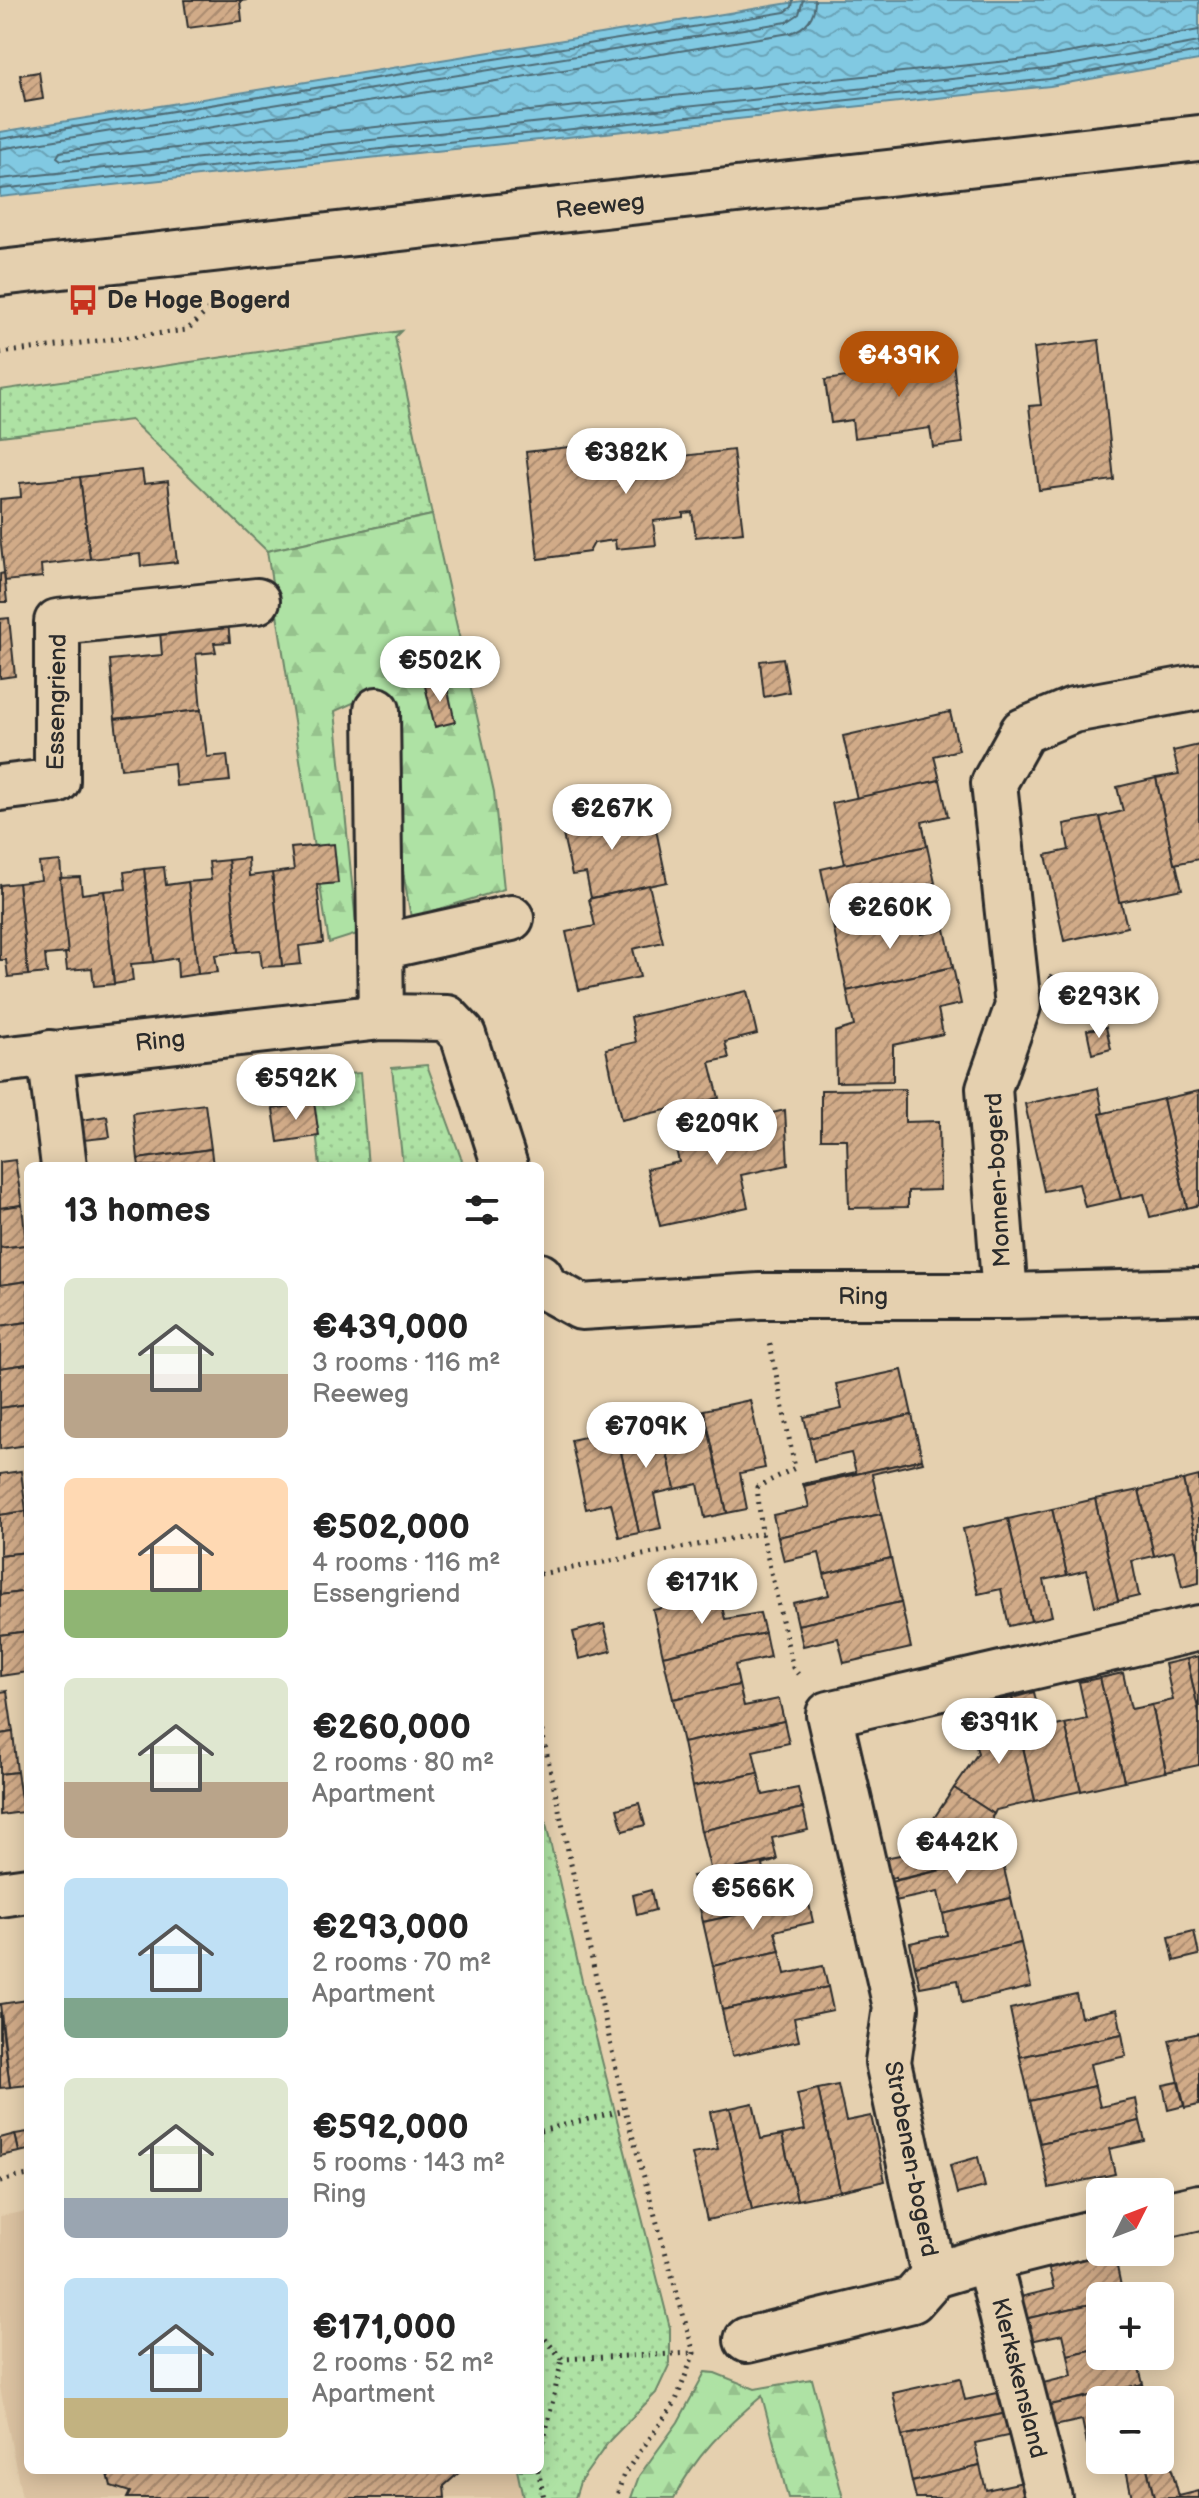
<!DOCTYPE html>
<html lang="en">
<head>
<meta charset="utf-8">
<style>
  body { margin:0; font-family:"Balsamiq Sans",sans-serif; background:#f6f6f6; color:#222; height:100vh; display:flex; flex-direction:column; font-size:30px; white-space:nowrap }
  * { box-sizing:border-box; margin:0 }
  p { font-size:26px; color:#767676 }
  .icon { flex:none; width:44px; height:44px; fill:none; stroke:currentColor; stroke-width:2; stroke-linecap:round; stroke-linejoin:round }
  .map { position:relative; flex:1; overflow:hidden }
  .side { position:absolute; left:24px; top:1162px; width:520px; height:1312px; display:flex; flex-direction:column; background:#fff; border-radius:12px; box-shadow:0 4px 20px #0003 }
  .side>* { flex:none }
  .needle { width:52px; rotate:48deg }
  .controls { position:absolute; left:1086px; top:2178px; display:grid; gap:16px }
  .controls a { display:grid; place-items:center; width:88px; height:88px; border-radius:12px; background:#fff; box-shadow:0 4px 20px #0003; font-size:40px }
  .price { position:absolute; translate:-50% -68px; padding:0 18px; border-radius:28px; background:#fff; color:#222; font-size:26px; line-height:52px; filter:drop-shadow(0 2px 4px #0008) }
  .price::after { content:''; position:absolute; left:50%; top:48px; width:24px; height:18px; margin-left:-12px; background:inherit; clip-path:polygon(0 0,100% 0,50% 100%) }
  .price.current { background:#b45309; color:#fff }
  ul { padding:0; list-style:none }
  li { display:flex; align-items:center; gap:24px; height:200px; padding:0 40px }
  li span { display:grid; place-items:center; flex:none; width:224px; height:160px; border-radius:12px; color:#555 }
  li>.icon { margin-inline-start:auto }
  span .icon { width:96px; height:96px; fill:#fffc; stroke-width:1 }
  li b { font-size:34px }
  h2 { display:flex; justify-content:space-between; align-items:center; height:96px; padding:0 40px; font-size:34px }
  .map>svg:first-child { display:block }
  .built { fill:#dbc2a1 }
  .grass { fill:url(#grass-dots); stroke:#6c8668; stroke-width:2 }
  .forest { fill:url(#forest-firs); stroke:#6c8668; stroke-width:2 }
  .water { fill:url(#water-waves); stroke:#5f8a99; stroke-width:2 }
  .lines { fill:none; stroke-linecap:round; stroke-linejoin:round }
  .shore { stroke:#4d6a74; stroke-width:2 }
  .building { fill:url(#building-hatch); stroke:#2b2b2b; stroke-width:2 }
  .pedestrian-casing { stroke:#2b2b2b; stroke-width:50 }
  .minor-casing { stroke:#2b2b2b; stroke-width:50 }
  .tertiary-casing { stroke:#2b2b2b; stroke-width:50 }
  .path { stroke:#2b2b2b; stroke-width:5; stroke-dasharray:2 6; stroke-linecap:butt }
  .pedestrian { stroke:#e5d0af; stroke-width:44 }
  .minor { stroke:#e5d0af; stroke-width:44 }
  .tertiary { stroke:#e5d0af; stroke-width:44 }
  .labels { text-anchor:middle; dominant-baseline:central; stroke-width:6; stroke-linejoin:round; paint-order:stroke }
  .street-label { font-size:24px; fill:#2b2b2b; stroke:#e5d0af }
  .poi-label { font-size:24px; font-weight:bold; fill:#2b2b2b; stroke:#e5d0af; text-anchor:start }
</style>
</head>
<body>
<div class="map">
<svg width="1199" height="2498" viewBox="0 0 1199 2498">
  <defs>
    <pattern id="grass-dots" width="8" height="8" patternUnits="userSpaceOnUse" patternTransform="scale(2)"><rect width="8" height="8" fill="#aee2a4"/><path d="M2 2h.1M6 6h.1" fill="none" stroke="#96c28d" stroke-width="1.8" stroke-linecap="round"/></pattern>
    <pattern id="forest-firs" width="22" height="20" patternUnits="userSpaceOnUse" patternTransform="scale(2)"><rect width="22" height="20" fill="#aee2a4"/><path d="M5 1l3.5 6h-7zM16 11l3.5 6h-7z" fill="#96c28d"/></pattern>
    <pattern id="water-waves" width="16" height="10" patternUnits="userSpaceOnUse" patternTransform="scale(2)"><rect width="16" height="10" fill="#81c9e2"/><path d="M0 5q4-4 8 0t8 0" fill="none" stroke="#6aa3b7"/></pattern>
    <pattern id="building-hatch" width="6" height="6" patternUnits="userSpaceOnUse" patternTransform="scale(2)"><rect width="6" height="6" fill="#d1ab88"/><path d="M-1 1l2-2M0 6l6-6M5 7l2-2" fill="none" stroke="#aa8b6f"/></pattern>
  </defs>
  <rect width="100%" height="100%" fill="#e5d0af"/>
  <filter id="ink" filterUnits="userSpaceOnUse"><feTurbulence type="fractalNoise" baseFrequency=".0125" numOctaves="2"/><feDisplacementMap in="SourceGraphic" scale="16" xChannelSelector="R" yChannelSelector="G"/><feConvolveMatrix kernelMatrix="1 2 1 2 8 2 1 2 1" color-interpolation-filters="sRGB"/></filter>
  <g filter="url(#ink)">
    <path class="built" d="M28,2211V2470H517L523,2498H22L0,2387V2216Z"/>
    <g class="grass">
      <path d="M401,331L395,337L432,515L267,551L131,420L0,436V390Z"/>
      <path d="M427,1065L464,1166H403L392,1068Z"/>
      <path d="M360,1073L368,1166H320L310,1077Z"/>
      <path d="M540,1798L585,1994L670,2328V2363L656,2393L610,2440L580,2482L575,2498H523L517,2470H540Z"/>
    </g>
    <g class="forest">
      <path d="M432,515L494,792L504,889L411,918L373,694L335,711L357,934L329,943L267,551Z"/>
      <path d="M705,2372L715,2373L755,2389L812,2379L843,2498H788L762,2396C726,2426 695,2456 674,2498H631L639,2476L678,2422Z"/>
    </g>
    <path class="water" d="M808,0H1199V60L1050,86L0,197V132Z"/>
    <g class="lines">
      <g class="shore">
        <path d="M815,0C815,17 806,28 790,33L60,152L57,157L61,160L1045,57L1199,30"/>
        <path d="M0,139L785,12L792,7L793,0"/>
        <path d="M0,149L787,22L799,14L803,0"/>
        <path d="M0,179L1047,69L1199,42"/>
        <path d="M0,189L1049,79L1199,52"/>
      </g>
    </g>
    <g class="building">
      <path d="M184,0H247L240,1L242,21L188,28Z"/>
      <path d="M39,72L43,99L25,102L20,75Z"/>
      <path d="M1099,340L1114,480L1039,490L1029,406L1041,405L1034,348Z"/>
      <path d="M952,354L963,443L933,447L930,428L854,438L852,420L831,423L825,380L847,377L846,368Z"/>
      <path d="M630,440L632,462L733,450L743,532L696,537L692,512L683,513V517L653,521L656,545L616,549L615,540L594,543L589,552L538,559L526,452Z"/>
      <path d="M142,470L144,484L168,481L177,562L141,566L140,554L90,559L80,477Z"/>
      <path d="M80,477L90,559L41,565L42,577L5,581L0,536V499L21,497L20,483Z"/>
      <path d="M4,573L7,602H0V574Z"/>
      <path d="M9,618L15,676L0,678V619Z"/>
      <path d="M228,622L230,642L214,643L216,652L196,654L201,710L115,719L110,660L162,655L160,631Z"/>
      <path d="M783,658L789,692L764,697L760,661Z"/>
      <path d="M446,682L455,722L435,727L425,686Z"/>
      <path d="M201,710L207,757L227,755L230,781L176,786L174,763L121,769L115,719Z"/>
      <path d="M950,712L959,750L934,756L940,780L857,799L843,736Z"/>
      <path d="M1199,745V859L1174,864L1156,778L1179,774L1173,751Z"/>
      <path d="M1156,778L1174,864H1176L1182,889L1119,902L1100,817L1123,811L1117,787Z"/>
      <path d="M940,780L948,816L922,822L927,846L845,864L832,803Z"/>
      <path d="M618,804L625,831L655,825L667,882L591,898L586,873L572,875L559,817Z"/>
      <path d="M1100,817L1119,902H1121L1127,927L1064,941L1046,855L1069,850L1064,824Z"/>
      <path d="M334,844L338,883L317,885L323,943L299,946L301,964L282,966L272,873L294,870L291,848Z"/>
      <path d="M927,846L935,883L911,888L916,913L834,930L821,869Z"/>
      <path d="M248,858L249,876L272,873L282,966L262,967L260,950L238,952L228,860Z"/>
      <path d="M228,860L238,952L215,955L218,972L198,974L188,882L211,880L209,862Z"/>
      <path d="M60,861L68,953L45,955L47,973L28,975L18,883L41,880L39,863Z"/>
      <path d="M164,867L166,885L188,882L198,974L178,977L177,958L154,962L144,869Z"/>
      <path d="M144,869L154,962L131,964L133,981L114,984L104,891L126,889L124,872Z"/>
      <path d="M80,877L82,894L104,891L114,984L94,986L92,968L67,970L65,953H68L60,878Z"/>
      <path d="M18,883L28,975L8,977L6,960H0V885Z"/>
      <path d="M649,885L663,942L633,949L640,977L579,990L566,932L595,926L589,899Z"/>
      <path d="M916,913L921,934L945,929L953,967L847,991L834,930Z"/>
      <path d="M953,967L961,1004L938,1009L943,1034L893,1045V1081L836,1082L835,1032L854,1026L847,991Z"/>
      <path d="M1051,975L1075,986L1065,1010L1040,999Z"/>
      <path d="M747,991L757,1034L725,1042L729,1058L710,1062L719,1098L621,1120L606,1049L636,1042L631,1017Z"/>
      <path d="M1106,1027L1111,1049L1092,1054L1087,1030Z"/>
      <path d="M1098,1088L1103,1113L1100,1114L1121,1199L1085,1207L1079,1184L1044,1191L1025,1104Z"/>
      <path d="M905,1089V1122L939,1121L940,1190L908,1191V1207L849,1208L847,1139H821V1090Z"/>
      <path d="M1199,1091V1205L1187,1208L1163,1099Z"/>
      <path d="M1163,1099L1187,1208L1150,1217L1144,1194L1121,1199L1100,1114Z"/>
      <path d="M314,1102L319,1136L278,1142L273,1109Z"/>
      <path d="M205,1104L211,1149L138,1159L133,1113Z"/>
      <path d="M785,1110L788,1165L741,1175L748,1207L660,1226L647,1169L679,1162L673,1136Z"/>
      <path d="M107,1116L110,1137L84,1140L82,1120Z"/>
      <path d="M211,1149L213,1166H139L138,1159Z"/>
      <path d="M15,1160L22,1205L0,1208V1162Z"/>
      <path d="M22,1205L26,1245L0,1248V1208Z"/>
      <path d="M26,1245L28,1281L0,1285V1248Z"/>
      <path d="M28,1281V1322L0,1326V1285Z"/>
      <path d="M28,1322V1364L0,1368V1326Z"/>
      <path d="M28,1364V1404L0,1408V1368Z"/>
      <path d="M902,1370L912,1415L809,1438L804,1417L842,1409L836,1384Z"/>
      <path d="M750,1400L765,1468L740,1473L747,1509L727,1513L704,1410Z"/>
      <path d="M28,1404V1445L0,1449V1408Z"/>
      <path d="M704,1410L727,1513L705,1518L698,1484L675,1489L660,1420Z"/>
      <path d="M912,1415L922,1459L804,1486L803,1484L856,1472L851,1453L814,1461L809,1438Z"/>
      <path d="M660,1420L675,1489L654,1494L661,1528L639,1533L616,1430Z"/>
      <path d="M616,1430L639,1533L619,1537L611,1503L586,1509L571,1440Z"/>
      <path d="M922,1459L923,1462L872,1474L881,1514L778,1537L773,1515L809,1507L804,1486Z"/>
      <path d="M21,1471L26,1511L0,1515V1474Z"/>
      <path d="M1199,1476V1553L1183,1480Z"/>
      <path d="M1183,1480L1199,1553V1583L1182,1587L1174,1551L1154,1556L1139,1490Z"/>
      <path d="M1139,1490L1154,1556L1132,1561L1139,1596L1118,1601L1095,1499Z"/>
      <path d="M1095,1499L1118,1601L1095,1606L1087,1570L1067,1575L1052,1509Z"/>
      <path d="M1052,1509L1067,1575L1044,1580L1052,1616L1031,1621L1008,1519Z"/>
      <path d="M26,1511L28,1552L0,1555V1515Z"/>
      <path d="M881,1514L891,1558L824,1574L819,1553L784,1561L778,1537Z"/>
      <path d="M1008,1519L1031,1621L1009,1626L1001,1589L978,1594L963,1529Z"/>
      <path d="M28,1552V1591L0,1595V1555Z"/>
      <path d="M891,1558L901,1602L798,1625L793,1603L829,1595L824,1574Z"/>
      <path d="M28,1591V1631L0,1635V1595Z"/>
      <path d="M719,1595L725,1619L760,1613L765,1633L663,1656L653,1610Z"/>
      <path d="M901,1602L911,1648L844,1663L838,1638L803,1646L798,1625Z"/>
      <path d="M604,1624L611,1651L579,1659L573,1632Z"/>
      <path d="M28,1631V1672L0,1676V1635Z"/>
      <path d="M765,1633L770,1657L735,1665L739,1685L673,1699L663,1656Z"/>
      <path d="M1199,1656V1713L1187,1659Z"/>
      <path d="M1187,1659L1199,1713V1765L1166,1772L1152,1705L1173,1700L1165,1664Z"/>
      <path d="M1123,1673L1131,1709L1152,1705L1166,1772L1124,1781L1100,1678Z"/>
      <path d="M1100,1678L1124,1781L1081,1791L1065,1724L1087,1719L1079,1682Z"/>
      <path d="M739,1685L744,1706L779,1699L784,1721L683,1743L673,1699Z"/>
      <path d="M7,1691L13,1732L0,1734V1692Z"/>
      <path d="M1034,1692L1042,1729L1065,1724L1081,1791L1035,1801L1012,1698Z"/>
      <path d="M1012,1698L1035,1801L996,1810L994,1814L954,1788L978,1753L975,1744L998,1739L990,1702Z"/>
      <path d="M784,1721L789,1743L753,1751L758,1773L692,1787L683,1743Z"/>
      <path d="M13,1732L17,1772L0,1774V1734Z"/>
      <path d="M17,1772L23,1812L0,1815V1774Z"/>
      <path d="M758,1773L763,1795L798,1788L803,1808L701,1831L692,1787Z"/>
      <path d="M954,1788L994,1814L992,1817L1001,1856L896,1880V1877L885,1879L880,1859L929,1849L923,1823L932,1821Z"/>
      <path d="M639,1803L645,1825L623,1831L617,1809Z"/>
      <path d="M803,1808L808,1830L772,1838L777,1860L693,1878L692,1876L711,1872L701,1831Z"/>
      <path d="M1001,1856L1011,1898L943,1914L938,1892L890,1902L886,1883Z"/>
      <path d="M777,1860L763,1865L767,1887L804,1879L808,1899L703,1922L693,1878Z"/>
      <path d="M651,1890L655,1910L637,1915L633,1895Z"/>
      <path d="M1011,1898L1021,1943L915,1966L910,1943L947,1935L943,1914Z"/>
      <path d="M808,1899L813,1922L775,1931L780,1951L713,1966L703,1922Z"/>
      <path d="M1194,1931L1199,1955L1174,1961L1169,1937Z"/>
      <path d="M1021,1943L1031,1987L962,2003L958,1980L920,1987L915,1966Z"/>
      <path d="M780,1951L785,1974L823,1966L828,1987L722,2010L713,1966Z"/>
      <path d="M828,1987L833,2010L794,2018L799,2041L732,2056L722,2010Z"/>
      <path d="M1076,1994L1081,2017L1117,2009L1122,2034L1020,2057L1010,2009Z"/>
      <path d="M28,2000V2085L10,2087L0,2004Z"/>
      <path d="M0,2012L10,2087L0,2088Z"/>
      <path d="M1199,2033V2105L1185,2108L1169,2040Z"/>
      <path d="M1122,2034L1126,2056L1090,2064L1095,2086L1030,2101L1020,2057Z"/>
      <path d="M1178,2082L1184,2106L1168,2110L1163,2085Z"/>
      <path d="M838,2085L846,2121L871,2116L885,2181L840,2191L818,2089Z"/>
      <path d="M1095,2086L1100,2107L1136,2099L1140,2121L1040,2143L1030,2101Z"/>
      <path d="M818,2089L840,2191L797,2200L782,2135L805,2130L797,2094Z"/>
      <path d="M753,2103L761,2139L782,2135L797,2200L752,2210L730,2108Z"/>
      <path d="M730,2108L752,2210L707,2220L692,2154L718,2149L710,2112Z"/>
      <path d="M1140,2121L1145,2141L1109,2149L1115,2174L1049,2188L1040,2143Z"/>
      <path d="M28,2132V2150L19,2152L15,2134Z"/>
      <path d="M15,2134L19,2152L0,2156V2138Z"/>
      <path d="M978,2157L985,2187L957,2194L950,2165Z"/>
      <path d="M1114,2252L1123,2296H1100V2302L1020,2320L1016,2298L1054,2289L1048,2266Z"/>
      <path d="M1100,2302V2348L1068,2355L1063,2334L1026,2342L1020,2320Z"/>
      <path d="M1100,2348V2356H1136L1143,2384L1041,2407L1035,2385L1072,2376L1068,2355Z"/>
      <path d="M960,2378L965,2400L1002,2392L1007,2413L902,2436L893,2393Z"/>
      <path d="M1143,2384L1146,2400H1100V2441L1087,2444L1082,2420L1045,2428L1041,2407Z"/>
      <path d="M1007,2413L1012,2435L975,2443L980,2466L912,2482L902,2436Z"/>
      <path d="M1169,2459L1179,2496L1199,2491V2498H1154L1146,2464Z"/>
      <path d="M1146,2464L1154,2498H1132L1126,2469Z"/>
      <path d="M980,2466L986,2490L1023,2482L1026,2498H916L912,2482Z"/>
      <path d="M107,2470H462L444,2486L445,2498H127L130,2492L111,2486Z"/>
    </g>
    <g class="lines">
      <defs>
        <path id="pedestrian" d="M988,2259L1049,2498"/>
        <g id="minor">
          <path d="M377,710L381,1017"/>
          <path d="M0,788L57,781V622L257,601"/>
          <path d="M381,947L511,918"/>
          <path d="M50,1053L64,1166"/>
          <path d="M0,1060L381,1017L447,1018L463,1035L505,1166"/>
          <path d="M540,1276L543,1286L581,1307L760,1296H1005L1199,1291"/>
          <path d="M1005,1296L989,1088L1018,1006L994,783L1023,731L1073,710L1199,687"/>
          <path d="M0,1894L28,1890"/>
          <path d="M1160,2216L1199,2207"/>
          <path d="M1100,2231L988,2259L934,2275L888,2062L896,2007L829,1714L1199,1628"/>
          <path d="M747,2340L912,2300L934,2275"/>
        </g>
        <path id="tertiary" d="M0,273L1199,138"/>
      </defs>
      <use href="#pedestrian" class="pedestrian-casing"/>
      <use href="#minor" class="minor-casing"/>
      <use href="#tertiary" class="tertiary-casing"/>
      <g class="path">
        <path d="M0,353L187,330L218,301"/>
        <path d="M770,1344L795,1468L757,1487L762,1533L793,1668L798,1674"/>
        <path d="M540,1574L762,1533"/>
        <path d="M540,1723L625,2110L694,2353L675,2403L624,2474L616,2498"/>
        <path d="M540,2131L625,2110"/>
        <path d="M0,2181L28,2175"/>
        <path d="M540,2333L562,2359L695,2353"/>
        <path d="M540,2458L562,2359"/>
        <path d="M538,2470L544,2498"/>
      </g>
      <use href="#pedestrian" class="pedestrian"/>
      <use href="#minor" class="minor"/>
      <use href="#tertiary" class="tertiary"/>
    </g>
  </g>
  <defs>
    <symbol id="bus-bare" viewBox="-9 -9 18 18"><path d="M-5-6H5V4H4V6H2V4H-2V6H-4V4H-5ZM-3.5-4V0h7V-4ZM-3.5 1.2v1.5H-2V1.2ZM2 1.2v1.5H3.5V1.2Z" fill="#c8321e" stroke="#e5d0af" stroke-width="2.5" paint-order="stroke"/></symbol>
  </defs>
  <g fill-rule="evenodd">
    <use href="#bus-bare" x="61" y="278" width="44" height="44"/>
  </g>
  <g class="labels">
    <g class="street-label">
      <text transform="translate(600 206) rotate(-6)">Reeweg</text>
      <text transform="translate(57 702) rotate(-89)">Essengriend</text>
      <text transform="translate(160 1041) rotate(-6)">Ring</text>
      <text transform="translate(998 1180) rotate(-93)">Monnen-bogerd</text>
      <text x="863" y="1296">Ring</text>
      <text transform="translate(911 2159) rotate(79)">Strobenen-bogerd</text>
      <text transform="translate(1019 2378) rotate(76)">Klerkskensland</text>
    </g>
    <g class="poi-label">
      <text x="107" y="300">De Hoge Bogerd</text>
    </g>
  </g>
</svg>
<div class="controls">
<a><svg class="needle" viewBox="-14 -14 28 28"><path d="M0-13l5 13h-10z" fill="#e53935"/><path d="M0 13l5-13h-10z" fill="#767676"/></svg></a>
<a>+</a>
<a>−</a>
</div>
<b class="price current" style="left:899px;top:399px">€439K</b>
<b class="price" style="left:626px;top:496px">€382K</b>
<b class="price" style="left:440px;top:704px">€502K</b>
<b class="price" style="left:612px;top:852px">€267K</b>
<b class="price" style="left:890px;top:951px">€260K</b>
<b class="price" style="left:1099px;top:1040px">€293K</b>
<b class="price" style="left:296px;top:1122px">€592K</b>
<b class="price" style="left:717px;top:1167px">€209K</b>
<b class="price" style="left:646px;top:1470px">€709K</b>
<b class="price" style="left:702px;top:1626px">€171K</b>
<b class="price" style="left:999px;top:1766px">€391K</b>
<b class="price" style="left:957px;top:1886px">€442K</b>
<b class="price" style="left:753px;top:1932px">€566K</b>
<section class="side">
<h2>13 homes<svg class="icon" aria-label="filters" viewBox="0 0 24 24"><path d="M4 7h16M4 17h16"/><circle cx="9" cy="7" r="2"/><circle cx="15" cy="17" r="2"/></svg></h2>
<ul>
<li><span style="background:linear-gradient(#dfe7d0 60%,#b9a48a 0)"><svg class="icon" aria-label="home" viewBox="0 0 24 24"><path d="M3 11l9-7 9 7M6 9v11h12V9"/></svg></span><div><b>€439,000</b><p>3 rooms · 116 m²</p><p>Reeweg</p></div></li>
<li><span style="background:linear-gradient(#ffd9b3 70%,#8fb573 0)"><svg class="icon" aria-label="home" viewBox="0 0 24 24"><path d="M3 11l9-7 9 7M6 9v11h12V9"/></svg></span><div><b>€502,000</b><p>4 rooms · 116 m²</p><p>Essengriend</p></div></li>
<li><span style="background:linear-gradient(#dfe7d0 65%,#b9a48a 0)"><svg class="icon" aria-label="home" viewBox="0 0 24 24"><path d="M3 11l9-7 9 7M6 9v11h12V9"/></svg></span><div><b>€260,000</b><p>2 rooms · 80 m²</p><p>Apartment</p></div></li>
<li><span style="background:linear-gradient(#bfe0f5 75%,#7fa58c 0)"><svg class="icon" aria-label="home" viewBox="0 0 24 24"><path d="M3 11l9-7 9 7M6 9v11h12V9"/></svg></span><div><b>€293,000</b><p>2 rooms · 70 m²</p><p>Apartment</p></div></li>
<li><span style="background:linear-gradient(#dfe7d0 75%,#9aa5b1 0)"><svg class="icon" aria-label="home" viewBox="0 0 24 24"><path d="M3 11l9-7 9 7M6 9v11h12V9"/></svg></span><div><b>€592,000</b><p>5 rooms · 143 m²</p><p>Ring</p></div></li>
<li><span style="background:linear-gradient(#bfe0f5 75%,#c2b280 0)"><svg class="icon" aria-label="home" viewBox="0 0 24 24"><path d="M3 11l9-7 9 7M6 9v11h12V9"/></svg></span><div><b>€171,000</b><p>2 rooms · 52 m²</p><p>Apartment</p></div></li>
</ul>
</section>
</div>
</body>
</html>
